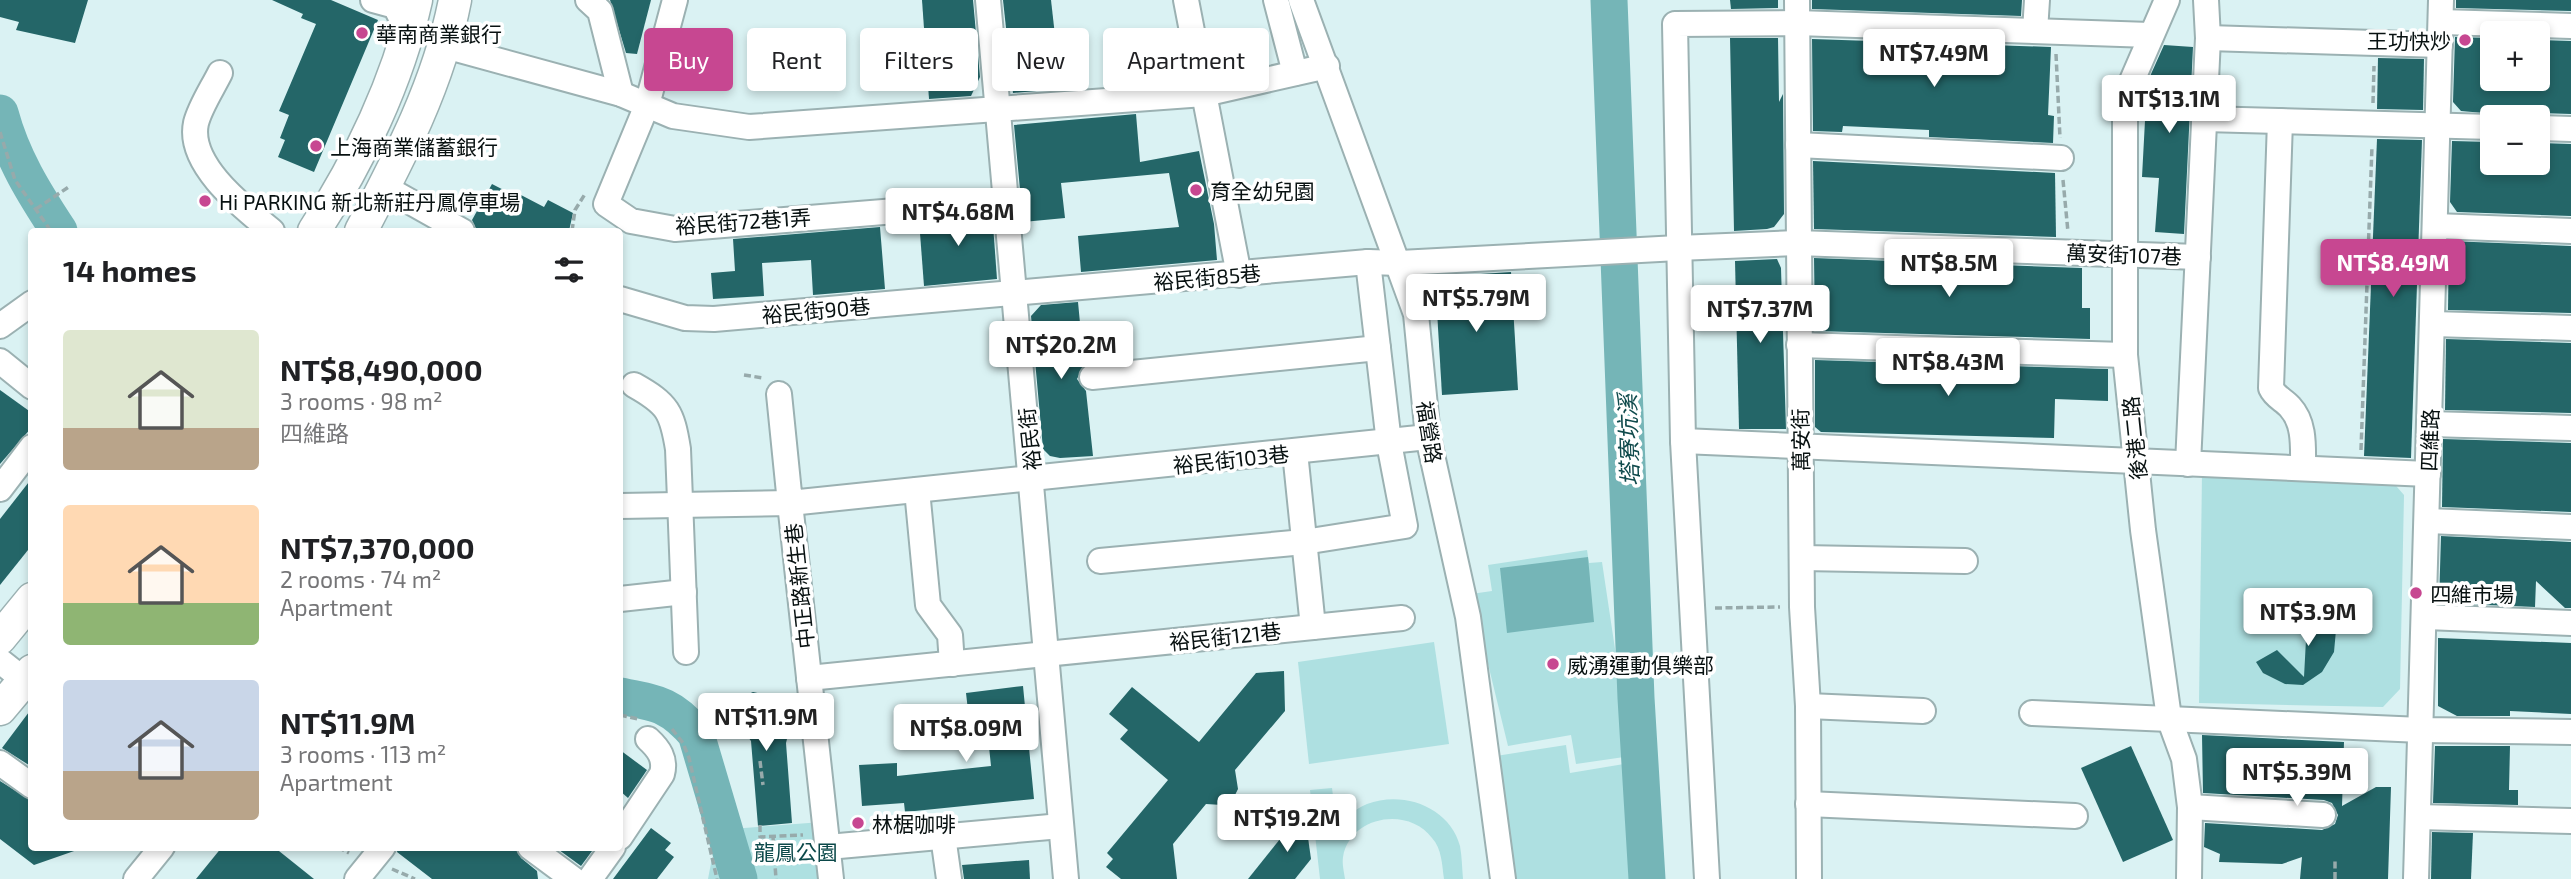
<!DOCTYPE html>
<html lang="en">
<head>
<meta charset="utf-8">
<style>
  body { margin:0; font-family:"Exo 2","Noto Sans TC",sans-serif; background:#f6f6f6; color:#202124; height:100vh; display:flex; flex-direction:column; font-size:26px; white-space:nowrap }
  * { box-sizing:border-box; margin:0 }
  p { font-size:23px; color:#757577 }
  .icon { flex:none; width:38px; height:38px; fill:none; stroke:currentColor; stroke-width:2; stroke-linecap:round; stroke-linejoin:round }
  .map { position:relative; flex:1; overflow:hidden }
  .sheet { position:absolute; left:28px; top:228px; width:595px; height:623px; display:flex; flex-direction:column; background:#fff; border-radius:7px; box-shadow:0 4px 10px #0003 }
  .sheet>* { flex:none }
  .guide { position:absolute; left:644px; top:28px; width:665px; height:63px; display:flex; gap:14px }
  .fabs { position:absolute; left:2480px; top:21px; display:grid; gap:14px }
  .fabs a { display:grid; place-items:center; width:70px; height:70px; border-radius:7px; background:#fff; box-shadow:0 4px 10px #0003; font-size:35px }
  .price { position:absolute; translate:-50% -60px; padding:0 16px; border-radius:7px; background:#fff; color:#222; font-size:23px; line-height:46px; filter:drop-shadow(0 2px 4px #0008) }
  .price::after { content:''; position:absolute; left:50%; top:42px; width:21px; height:16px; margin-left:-10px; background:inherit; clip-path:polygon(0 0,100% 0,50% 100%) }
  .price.active { background:#c74791; color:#fff }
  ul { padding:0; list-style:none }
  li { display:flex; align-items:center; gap:21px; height:175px; padding:0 35px }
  li span { display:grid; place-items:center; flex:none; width:196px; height:140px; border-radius:7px; color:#555 }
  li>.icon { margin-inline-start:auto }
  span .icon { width:84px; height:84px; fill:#fffc; stroke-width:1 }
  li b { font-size:30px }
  h2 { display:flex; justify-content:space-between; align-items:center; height:84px; padding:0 35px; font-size:30px }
  .pill { padding:0 24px; border-radius:7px; background:#fff; box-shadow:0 4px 10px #0003; font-size:24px; line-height:63px }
  .pill.active { background:#c74791; color:#fff }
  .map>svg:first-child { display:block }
  .green { fill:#aee0e1 }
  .water { fill:#75b5b7 }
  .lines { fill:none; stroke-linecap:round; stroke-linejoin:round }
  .river { stroke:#75b5b7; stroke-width:37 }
  .building { fill:#246668 }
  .minor-casing { stroke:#9bb1b2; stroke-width:28 }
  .major-casing { stroke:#9bb1b2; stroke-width:35 }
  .path { stroke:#97aaab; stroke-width:3.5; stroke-dasharray:7 3.5; stroke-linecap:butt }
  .minor { stroke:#fff; stroke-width:24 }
  .major { stroke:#fff; stroke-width:32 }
  .poi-dot { fill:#c74791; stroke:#fff; stroke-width:2.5 }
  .labels { text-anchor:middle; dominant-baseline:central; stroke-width:7; stroke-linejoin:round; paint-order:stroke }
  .poi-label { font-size:21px; fill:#081111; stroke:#fff; text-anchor:start }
  .street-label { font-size:21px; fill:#081111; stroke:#fff }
  .park-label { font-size:21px; fill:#0b4849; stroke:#fff }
  .water-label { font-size:23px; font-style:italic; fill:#0f4a4c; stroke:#fff }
</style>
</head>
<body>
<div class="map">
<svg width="2571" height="879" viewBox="0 0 2571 879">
  <rect width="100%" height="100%" fill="#daf2f3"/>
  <g class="green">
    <path d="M2202,473L2390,479L2404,495L2400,689L2383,707L2199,703Z"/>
    <path d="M1587,550L1589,563L1602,562L1631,756L1576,764L1571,735L1508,746L1471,594L1492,591L1488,565Z"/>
    <path d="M1434,642L1449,744L1309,764L1298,662Z"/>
    <path d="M1566,745L1570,773L1624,764L1629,879H1515L1496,756Z"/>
    <path d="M1332,788L1337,826C1347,817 1355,809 1367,804C1403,790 1450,807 1460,846C1462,857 1462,868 1463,879H1444C1442,865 1442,849 1432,838C1408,806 1350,816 1343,857C1342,864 1344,872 1345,879H1320L1310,790Z"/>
    <path d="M822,822L827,879H708L712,858L731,829Z"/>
  </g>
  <path class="water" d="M1588,557L1594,622L1507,633L1500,568Z"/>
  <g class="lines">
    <g class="river">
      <path d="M1609,0L1636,698L1647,879"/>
      <path d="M0,113C12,158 34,193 59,231"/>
      <path d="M620,696C656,703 671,704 696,734L739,879"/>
    </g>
  </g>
  <g class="building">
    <path d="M0,0H88L75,43L16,30L19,22L0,17Z"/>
    <path d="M272,0H331L378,20L314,172L278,157L285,140L280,138L289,115L279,111L316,24L301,18L303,14Z"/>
    <path d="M610,0H651L637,54L626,53Z"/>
    <path d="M922,0H973L980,77L971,96L929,99Z"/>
    <path d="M1003,0H1051L1061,89L1013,93Z"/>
    <path d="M1730,0H1778V8L1731,9Z"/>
    <path d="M1812,0H2022L2021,16L1812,9Z"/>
    <path d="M2456,0H2571V11L2456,8Z"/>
    <path d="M2455,37L2492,38V79H2538V40L2571,41V114L2538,113L2528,117L2461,111L2453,102Z"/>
    <path d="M1730,38H1778L1779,102L1783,94L1784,214L1774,227L1767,229L1734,231Z"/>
    <path d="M1812,39L2051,47L2048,115L2054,116L2053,143L1929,137V130L1843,126L1842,132L1813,131Z"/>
    <path d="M2164,45L2193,47L2184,234L2155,232L2159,178L2142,177L2147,83Z"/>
    <path d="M2378,58L2424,59L2423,110L2377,109Z"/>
    <path d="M1136,114L1140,162L1199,151L1214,224L1217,260L1081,272L1078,236L1179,227L1169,173L1061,183L1065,218L1023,222L1014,125Z"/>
    <path d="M2377,139L2422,140L2411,458L2364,456Z"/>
    <path d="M2452,141L2492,142V163H2538V143L2571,144V216L2457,212L2450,202Z"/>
    <path d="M1813,161L2055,173L2056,237L1814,229Z"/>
    <path d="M492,184L519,198L521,195L544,207L548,200L573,213L569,231H477L472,220Z"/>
    <path d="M992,211L997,279L924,286L919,220L921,217Z"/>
    <path d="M880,227L885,289L813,295L811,260L762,263L764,296L713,299L711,273L735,271L733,239Z"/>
    <path d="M2449,241L2571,246V313L2448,310Z"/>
    <path d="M1814,258L2082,268V308H2090V339L1815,331Z"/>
    <path d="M1777,259L1781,268L1786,429H1739L1735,261Z"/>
    <path d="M1511,272L1518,390L1442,395L1435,277Z"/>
    <path d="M1078,302L1084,365L1077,379L1086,391L1093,456L1060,458L1050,456L1043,449L1031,316L1041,305Z"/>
    <path d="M2446,339L2571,343V413L2445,410Z"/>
    <path d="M1815,360L2108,369V401L2055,399L2054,438L1821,432L1815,427Z"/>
    <path d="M0,390L32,413V427L0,464Z"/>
    <path d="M2443,439L2571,443V512L2442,507Z"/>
    <path d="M32,478V545L0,585V519Z"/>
    <path d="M2441,536L2571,542V608H2565L2536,581L2535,607L2439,603Z"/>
    <path d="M2327,603L2341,604L2339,630H2336L2334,652L2322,672L2303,685L2285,684L2263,673L2256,662L2277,650L2304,677L2307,621L2314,609Z"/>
    <path d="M2438,638L2571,643V714L2510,711V716H2457L2438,706Z"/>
    <path d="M1284,671L1285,711L1235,770L1238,789L1233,799L1222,805L1206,804L1173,844L1177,879H1121L1106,867L1113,859L1107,853L1168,780L1120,739L1128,730L1109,714L1132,687L1199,742L1256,673Z"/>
    <path d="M1023,686L1034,799L905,812L904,803L862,806L859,765L897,763V776L991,766L987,727L970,728L966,693Z"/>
    <path d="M753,692L774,697L788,712L791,723L786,743L792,823L758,826L751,741L742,729L721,720L733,701Z"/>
    <path d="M32,708V767L2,748Z"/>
    <path d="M2202,735L2344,742L2342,806L2376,787H2391L2388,879H2300L2302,857L2282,864L2219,862L2220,854L2204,847L2205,823L2322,830L2335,824L2338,815L2332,803L2324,800L2203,793Z"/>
    <path d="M2131,746L2173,840L2123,862L2081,768Z"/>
    <path d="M2435,746H2510L2509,790H2518V805L2433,803Z"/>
    <path d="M620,750L647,770L628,798L620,791Z"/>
    <path d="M0,781L32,801V847H77V850L34,865L0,839Z"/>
    <path d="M1304,809L1311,859L1295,879H1248Z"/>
    <path d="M651,828L671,843L665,850L674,857L657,879H613Z"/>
    <path d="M2432,832L2473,833L2471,879H2431Z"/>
    <path d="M222,847H274L314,879H196Z"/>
    <path d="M398,847H515L521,858L537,871L538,879H432L397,852Z"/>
    <path d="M555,847H595L581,866Z"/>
    <path d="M1029,860L1030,879H964L962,865Z"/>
  </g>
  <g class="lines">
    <defs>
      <g id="minor">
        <path d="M373,0L395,6L409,34"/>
        <path d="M588,0L600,11L621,94"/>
        <path d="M675,0L647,105L606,204L631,221L675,229L908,210"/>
        <path d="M988,0L1066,879"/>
        <path d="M1186,0L1239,275"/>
        <path d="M1276,0L1295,73"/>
        <path d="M1301,0L1416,314L1428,437L1468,617L1503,879"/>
        <path d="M1797,0L1802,607L1808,706L1809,879"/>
        <path d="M2167,0L2131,83L2125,115V355L2143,530L2169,718L2184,759L2190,807L2189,879"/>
        <path d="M2441,22L2571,26"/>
        <path d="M2035,31L2037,0"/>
        <path d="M2208,38L2440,45"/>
        <path d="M445,46L621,94L673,116L749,127L1204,94L1327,66"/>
        <path d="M220,73C212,89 200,107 196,123C187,165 244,208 272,231"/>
        <path d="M2204,119L2492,127"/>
        <path d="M2280,121L2271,388C2275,397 2284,400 2290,407C2305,423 2303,447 2303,467"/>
        <path d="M2538,128L2571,129"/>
        <path d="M1798,145L2061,158"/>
        <path d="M384,187L462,231"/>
        <path d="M2435,226L2571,231"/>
        <path d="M620,299L685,318L714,319L1368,262L1400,263L1678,248L1797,243L2198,257"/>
        <path d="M2433,324L2571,328"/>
        <path d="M0,326L32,303"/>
        <path d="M1799,345L2125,355"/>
        <path d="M0,361L32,387"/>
        <path d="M1092,377L1378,348"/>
        <path d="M634,385C668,404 672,412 678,449L686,652"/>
        <path d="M779,394L790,503L1428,437"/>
        <path d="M2430,424L2571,428"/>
        <path d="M1683,441L2428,474"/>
        <path d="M1295,452L1313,627"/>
        <path d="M2188,464L2208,38L2206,0"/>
        <path d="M0,489L32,447"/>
        <path d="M917,490L928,605L950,635L952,664"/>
        <path d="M620,506L790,503L831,879"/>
        <path d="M2428,521L2571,527"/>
        <path d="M1802,558L1965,561"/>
        <path d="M1100,561L1304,542L1405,526L1389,443L1368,262"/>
        <path d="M620,599L684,592"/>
        <path d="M2426,617L2571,623"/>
        <path d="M0,661L24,680"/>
        <path d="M809,678L1402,618"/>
        <path d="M1808,706L1923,711"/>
        <path d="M2032,713L2421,730L2571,732"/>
        <path d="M0,763L32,786"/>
        <path d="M1808,804L2075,816"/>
        <path d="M2190,807L2323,815"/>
        <path d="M2418,817L2571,821"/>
        <path d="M943,836L949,879"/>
        <path d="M620,837L662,774C666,759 659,749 648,739"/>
        <path d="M530,847L573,879"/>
        <path d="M828,847L1061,826"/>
        <path d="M136,879L162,847"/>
        <path d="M357,879L383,847"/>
        <path d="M590,879L613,847"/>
        <path d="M1707,879L1683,441L1675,24L1797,23L2150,35"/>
        <path d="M2416,879L2441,0"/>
      </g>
      <g id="major">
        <path d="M314,231C359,162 398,81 416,0"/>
        <path d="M361,231C400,157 439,83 455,0"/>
        <path d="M0,638L32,599"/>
        <path d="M0,709L32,671"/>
      </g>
    </defs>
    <use href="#minor" class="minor-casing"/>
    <use href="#major" class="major-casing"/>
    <g class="path">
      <path d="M2056,54L2060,138"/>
      <path d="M2373,103L2374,66"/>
      <path d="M0,132L15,180L51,231"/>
      <path d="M2063,180L2068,232"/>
      <path d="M36,209L70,186"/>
      <path d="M572,231L575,210L585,194"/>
      <path d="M744,375L763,378"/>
      <path d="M2361,450L2372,146"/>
      <path d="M1715,608L1780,607"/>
      <path d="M620,715L638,719"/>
      <path d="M672,729L683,743L689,758L717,879"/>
      <path d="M760,761L763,785"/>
      <path d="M760,825V837L803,835"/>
      <path d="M773,837L776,879"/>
      <path d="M338,847L349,853"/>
      <path d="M392,869L415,879"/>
      <path d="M2335,879V860"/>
    </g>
    <use href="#minor" class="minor"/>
    <use href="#major" class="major"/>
  </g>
  <g class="poi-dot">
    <circle cx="362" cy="33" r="7"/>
    <circle cx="2465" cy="40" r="7"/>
    <circle cx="316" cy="146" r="7"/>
    <circle cx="1196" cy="190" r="7"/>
    <circle cx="205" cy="201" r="7"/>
    <circle cx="2416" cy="593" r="7"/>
    <circle cx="1553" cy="664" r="7"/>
    <circle cx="858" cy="823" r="7"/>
  </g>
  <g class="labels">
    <g class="poi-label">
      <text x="376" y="33">華南商業銀行</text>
      <text x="2451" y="40" text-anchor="end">王功快炒</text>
      <text x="330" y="146">上海商業儲蓄銀行</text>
      <text x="1210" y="190">育全幼兒園</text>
      <text x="219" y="201">Hi PARKING 新北新莊丹鳳停車場</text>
      <text x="2430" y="593">四維市場</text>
      <text x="1567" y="664">威湧運動俱樂部</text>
      <text x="872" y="823">林椐咖啡</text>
    </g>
    <g class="street-label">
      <text transform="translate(743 221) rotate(-4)">裕民街72巷1弄</text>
      <text transform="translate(2124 254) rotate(2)">萬安街107巷</text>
      <text transform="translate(1207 277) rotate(-5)">裕民街85巷</text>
      <text transform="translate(816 310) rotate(-5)">裕民街90巷</text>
      <text transform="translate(1430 432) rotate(81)">福營路</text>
      <text transform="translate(2134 438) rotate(-96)">後港二路</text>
      <text transform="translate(1029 439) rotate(-96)">裕民街</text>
      <text transform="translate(1800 440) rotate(-91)">萬安街</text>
      <text transform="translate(2429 440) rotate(-88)">四維路</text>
      <text transform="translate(1231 459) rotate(-6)">裕民街103巷</text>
      <text transform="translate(799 586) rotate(-96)">中正路新生巷</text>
      <text transform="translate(1225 636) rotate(-6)">裕民街121巷</text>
    </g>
    <g class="park-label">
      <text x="796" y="851">龍鳳公園</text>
    </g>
    <g class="water-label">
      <text transform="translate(1628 440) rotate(-92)">塔寮坑溪</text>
    </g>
  </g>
</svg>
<div class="fabs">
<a>+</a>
<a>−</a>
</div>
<b class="price" style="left:1934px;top:89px">NT$7.49M</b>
<b class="price" style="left:2169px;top:135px">NT$13.1M</b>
<b class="price" style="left:958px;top:248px">NT$4.68M</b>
<b class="price" style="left:1949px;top:299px">NT$8.5M</b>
<b class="price active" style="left:2393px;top:299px">NT$8.49M</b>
<b class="price" style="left:1476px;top:334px">NT$5.79M</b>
<b class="price" style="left:1760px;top:345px">NT$7.37M</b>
<b class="price" style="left:1061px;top:381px">NT$20.2M</b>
<b class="price" style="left:1948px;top:398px">NT$8.43M</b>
<b class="price" style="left:2308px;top:648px">NT$3.9M</b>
<b class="price" style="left:766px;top:753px">NT$11.9M</b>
<b class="price" style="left:966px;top:764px">NT$8.09M</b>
<b class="price" style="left:2297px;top:808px">NT$5.39M</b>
<b class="price" style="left:1287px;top:854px">NT$19.2M</b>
<div class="guide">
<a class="pill active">Buy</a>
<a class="pill">Rent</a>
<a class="pill">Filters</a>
<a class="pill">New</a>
<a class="pill">Apartment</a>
</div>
<section class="sheet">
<h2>14 homes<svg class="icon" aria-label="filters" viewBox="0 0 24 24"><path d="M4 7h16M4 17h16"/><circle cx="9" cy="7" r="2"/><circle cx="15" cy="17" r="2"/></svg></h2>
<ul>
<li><span style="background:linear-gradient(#dfe7d0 70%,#b9a48a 0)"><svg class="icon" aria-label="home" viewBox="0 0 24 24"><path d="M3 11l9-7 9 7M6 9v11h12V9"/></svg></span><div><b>NT$8,490,000</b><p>3 rooms · 98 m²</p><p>四維路</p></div></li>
<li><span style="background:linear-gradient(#ffd9b3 70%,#8fb573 0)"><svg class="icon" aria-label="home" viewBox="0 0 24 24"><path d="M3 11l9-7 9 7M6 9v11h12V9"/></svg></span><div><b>NT$7,370,000</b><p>2 rooms · 74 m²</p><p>Apartment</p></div></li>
<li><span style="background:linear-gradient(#c9d6e8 65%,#b9a48a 0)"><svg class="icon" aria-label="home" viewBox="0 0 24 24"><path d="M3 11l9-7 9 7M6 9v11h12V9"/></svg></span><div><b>NT$11.9M</b><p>3 rooms · 113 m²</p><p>Apartment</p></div></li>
</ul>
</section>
</div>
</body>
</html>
